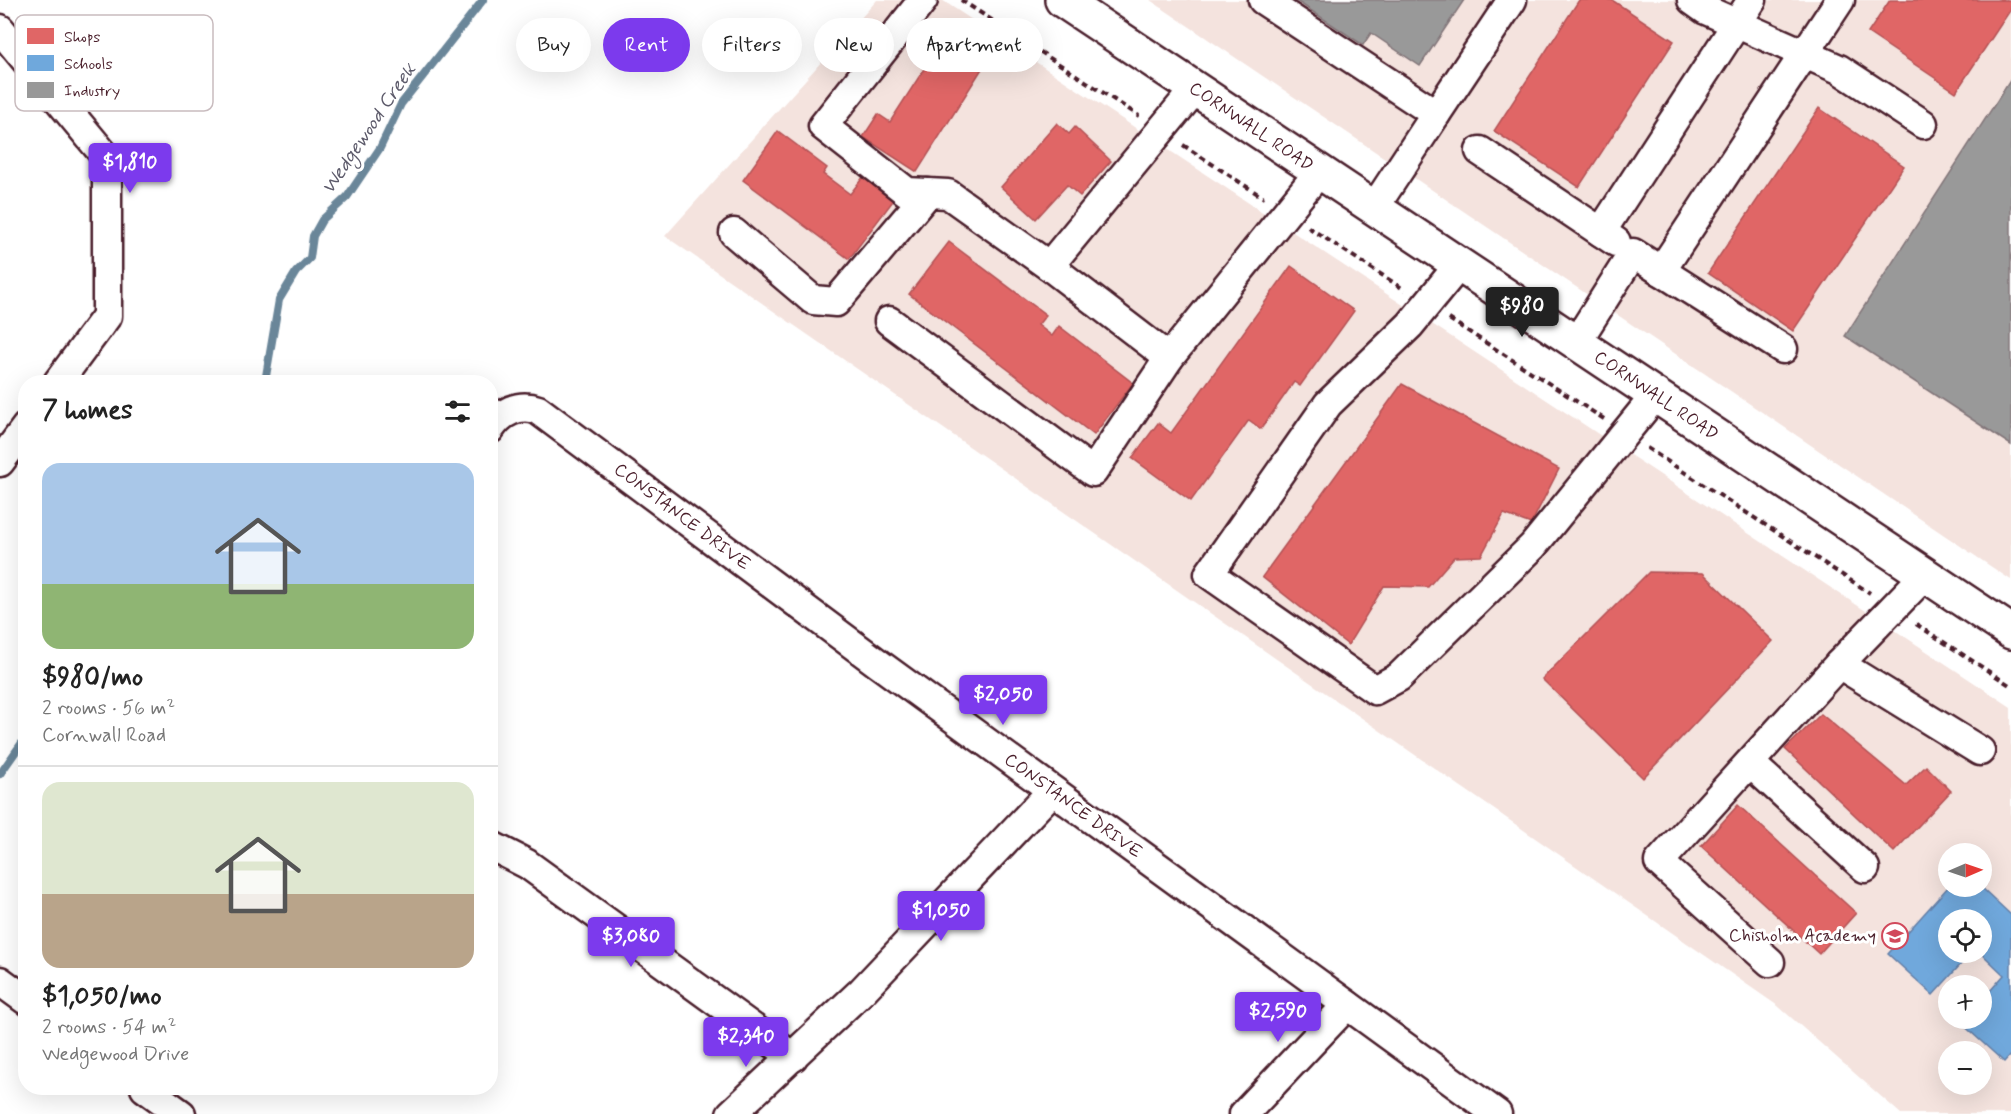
<!DOCTYPE html>
<html lang="en">
<head>
<meta charset="utf-8">
<style>
  body { margin:0; font-family:Mynerve,sans-serif; background:#f2f2f2; color:#222; height:100vh; display:flex; flex-direction:column; font-size:22px; white-space:nowrap }
  * { box-sizing:border-box; margin:0 }
  p { font-size:20px; color:#767676 }
  .icon { flex:none; width:33px; height:33px; fill:none; stroke:currentColor; stroke-width:2; stroke-linecap:round; stroke-linejoin:round }
  .map { position:relative; flex:1; overflow:hidden }
  .side { position:absolute; left:18px; top:375px; width:480px; height:720px; display:flex; flex-direction:column; background:#fff; border-radius:24px; box-shadow:0 6px 24px #0002 }
  .side>* { flex:none }
  .banner { position:absolute; left:516px; top:18px; width:570px; height:54px; display:flex; gap:12px }
  .needle { width:39px; rotate:88deg }
  .buttons { position:absolute; left:1938px; top:843px; display:grid; gap:12px }
  .buttons a { display:grid; place-items:center; width:54px; height:54px; border-radius:50%; background:#fff; box-shadow:0 6px 24px #0002; font-size:30px }
  .price { position:absolute; translate:-50% -51px; padding:0 14px; border-radius:6px; background:#7c3aed; color:#fff; font-size:20px; line-height:39px; filter:drop-shadow(0 2px 3px #0008) }
  .price::after { content:''; position:absolute; left:50%; top:36px; width:18px; height:14px; margin-left:-9px; background:inherit; clip-path:polygon(0 0,100% 0,50% 100%) }
  .price.current { background:#222; color:#fff }
  ul { padding:0; list-style:none }
  li { display:grid; align-content:center; gap:12px; height:318px; padding:0 24px }
  li+li { border-top:2px solid #e0e0e0 }
  li span { display:grid; place-items:center; height:186px; border-radius:18px; color:#555 }
  li>.icon { margin-inline-start:auto }
  span .icon { width:108px; height:108px; fill:#fffc; stroke-width:1 }
  li b { font-size:26px }
  h2 { display:flex; justify-content:space-between; align-items:center; height:72px; padding:0 24px; font-size:26px }
  .tag { padding:0 21px; border-radius:27px; background:#fff; box-shadow:0 6px 24px #0002; font-size:21px; line-height:54px }
  .tag.current { background:#7c3aed; color:#fff }
  .map>svg:first-child { display:block }
  .built { fill:#f4e3de; fill-rule:evenodd }
  .shops { fill:#e06666; stroke:#b35154; stroke-width:1.5 }
  .schools { fill:#6fa8dc; stroke:#647fa7; stroke-width:1.5 }
  .industry { fill:#999; stroke:#817478; stroke-width:1.5 }
  .lines { fill:none; stroke-linecap:round; stroke-linejoin:round }
  .stream { stroke:#6b8699; stroke-width:8 }
  .minor-casing { stroke:#4a1f2b; stroke-width:33 }
  .major-casing { stroke:#4a1f2b; stroke-width:38 }
  .path { stroke:#4a1f2b; stroke-width:4; stroke-dasharray:6 4.5; stroke-linecap:butt }
  .minor { stroke:#fff; stroke-width:28 }
  .major { stroke:#fff; stroke-width:33 }
  .labels { text-anchor:middle; dominant-baseline:central; stroke-width:6; stroke-linejoin:round; paint-order:stroke }
  .street-label { font-size:18px; fill:#4a1f2b; stroke:#fff }
  .poi-label { font-size:18px; fill:#4a1f2b; stroke:#fff; text-anchor:end }
  .water-label { font-size:20px; font-style:italic; fill:#5d5b6b; stroke:#fff }
  .key { fill:#fff; stroke:#c9bcbf; stroke-width:1.5 }
  .key-label { font-size:16px; fill:#4a1f2b }
</style>
</head>
<body>
<div class="map">
<svg width="2011" height="1114" viewBox="0 0 2011 1114">
  <rect width="100%" height="100%" fill="#fff"/>
  <filter id="ink" filterUnits="userSpaceOnUse"><feTurbulence type="fractalNoise" baseFrequency=".0167" numOctaves="2"/><feDisplacementMap in="SourceGraphic" scale="12" xChannelSelector="R" yChannelSelector="G"/><feConvolveMatrix kernelMatrix="1 2 1 2 8 2 1 2 1" color-interpolation-filters="sRGB"/></filter>
  <g filter="url(#ink)">
    <g class="built">
      <path d="M877,0H942L2011,707V1114H1901L1778,1006L665,236ZM1948,854H1982V886H1948ZM1948,920H1982V952H1948ZM1948,986H1982V1018H1948ZM1948,1052H1982V1084H1948Z"/>
      <path d="M1150,0H2011V580Z"/>
    </g>
    <g class="shops">
      <path d="M1579,0H1612L1674,41L1579,187L1494,131Z"/>
      <path d="M1890,0H2011V9L1956,92L1868,33Z"/>
      <path d="M944,38L985,64L917,172L863,137L878,114L890,122Z"/>
      <path d="M1819,108L1904,166L1793,331L1708,273Z"/>
      <path d="M1057,123L1069,134L1075,127L1111,161L1080,196L1067,185L1036,219L1001,187Z"/>
      <path d="M778,131L827,168L823,174L850,194L871,167L902,189L849,259L743,180Z"/>
      <path d="M949,242L1046,315L1038,325L1052,336L1059,326L1133,383L1094,435L909,294Z"/>
      <path d="M1291,266L1354,311L1300,386L1294,382L1261,429L1249,420L1191,501L1132,458L1158,423L1171,433Z"/>
      <path d="M1402,384L1559,469L1531,524L1504,514L1481,556L1454,557L1428,587L1384,586L1348,645L1262,577Z"/>
      <path d="M1649,572L1703,573L1773,641L1643,778L1542,679Z"/>
      <path d="M1821,714L1906,785L1926,766L1951,791L1894,852L1785,749Z"/>
      <path d="M1738,805L1856,913L1819,954L1701,846Z"/>
    </g>
    <path class="schools" d="M1949,886H1980L2011,915V1054L2004,1062L1961,1023L1965,1018H1982V1000L2004,975L1980,952H1982V920H1948V952H1972L1933,995L1888,954Z"/>
    <g class="industry">
      <path d="M1295,0H1464L1420,66L1371,33L1363,45Z"/>
      <path d="M2011,79V445L1845,336Z"/>
    </g>
    <g class="lines">
      <g class="stream">
        <path d="M265,382L279,300L296,272L310,258L313,236L322,220L347,197L380,148L401,104L483,0"/>
        <path d="M0,774L26,737"/>
      </g>
      <defs>
        <g id="minor">
          <path d="M923,0L823,126L907,192L948,194L1049,266"/>
          <path d="M1263,0L1436,114L1374,208"/>
          <path d="M1692,0L1706,10L1839,69L1923,124"/>
          <path d="M0,29L107,158V316L58,382"/>
          <path d="M1195,89L1049,266L1169,358L1319,172"/>
          <path d="M1436,114L1512,0"/>
          <path d="M1480,151L1616,242"/>
          <path d="M1601,232L1752,0"/>
          <path d="M734,233L813,300L836,302L928,193"/>
          <path d="M1459,265L1410,325L1328,404L1209,574L1375,690L1399,677L1533,546L1655,396"/>
          <path d="M1661,271L1840,0"/>
          <path d="M889,321L1093,472L1169,358"/>
          <path d="M1576,343L1633,253L1783,349"/>
          <path d="M490,429C501,412 519,403 538,410L879,664L1497,1114"/>
          <path d="M0,462L26,427"/>
          <path d="M1839,664L1980,751"/>
          <path d="M1750,763L1865,868"/>
          <path d="M490,845L527,864L793,1057"/>
          <path d="M1770,962L1659,862L1839,664L1926,574"/>
          <path d="M0,981L26,1000"/>
          <path d="M145,1088L181,1114"/>
          <path d="M731,1114L862,991L1052,791"/>
          <path d="M1244,1114L1347,1005"/>
        </g>
        <path id="major" d="M1062,0L2011,632"/>
      </defs>
      <use href="#minor" class="minor-casing"/>
      <use href="#major" class="major-casing"/>
      <g class="path">
        <path d="M961,0L1139,116"/>
        <path d="M1183,145L1264,198"/>
        <path d="M1308,227L1405,290"/>
        <path d="M1449,319L1604,419"/>
        <path d="M1647,448L1870,593"/>
        <path d="M1916,624L2011,686"/>
      </g>
      <use href="#minor" class="minor"/>
      <use href="#major" class="major"/>
    </g>
  </g>
  <defs>
    <symbol id="school-ring" viewBox="-11 -11 22 22"><circle r="9.5" fill="#fff" stroke="#d1495b" stroke-width="1.5"/><path d="M0-5L7-2L0 1L-7-2ZM-4 1L0 2.5L4 1V4Q0 6-4 4Z" fill="#d1495b"/></symbol>
  </defs>
  <g fill-rule="evenodd">
    <use href="#school-ring" x="1880" y="921" width="30" height="30"/>
  </g>
  <g class="labels">
    <g class="street-label">
      <text transform="translate(1251 127) rotate(34)">CORNWALL ROAD</text>
      <text transform="translate(1656 396) rotate(34)">CORNWALL ROAD</text>
      <text transform="translate(682 517) rotate(37)">CONSTANCE DRIVE</text>
      <text transform="translate(1073 806) rotate(36)">CONSTANCE DRIVE</text>
    </g>
    <g class="poi-label">
      <text x="1876" y="936">Chisholm Academy</text>
    </g>
    <g class="water-label">
      <text transform="translate(369 129) rotate(-56)">Wedgewood Creek</text>
    </g>
  </g>
  <rect x="15" y="15" width="198" height="96" rx="9" class="key"/>
  <rect x="27" y="28" width="27" height="16" fill="#e06666"/>
  <rect x="27" y="55" width="27" height="16" fill="#6fa8dc"/>
  <rect x="27" y="82" width="27" height="16" fill="#999"/>
  <g class="key-label">
    <text x="64" y="42">Shops</text>
    <text x="64" y="69">Schools</text>
    <text x="64" y="96">Industry</text>
  </g>
</svg>
<div class="buttons">
<a><svg class="needle" viewBox="-14 -14 28 28"><path d="M0-13l5 13h-10z" fill="#e53935"/><path d="M0 13l5-13h-10z" fill="#767676"/></svg></a>
<a><svg class="icon" aria-label="locate" viewBox="0 0 24 24"><circle cx="12" cy="12" r="6"/><path d="M12 2v4M12 18v4M2 12h4M18 12h4"/></svg></a>
<a>+</a>
<a>−</a>
</div>
<b class="price" style="left:130px;top:194px">$1,810</b>
<b class="price current" style="left:1522px;top:338px">$980</b>
<b class="price" style="left:1003px;top:726px">$2,050</b>
<b class="price" style="left:941px;top:942px">$1,050</b>
<b class="price" style="left:631px;top:968px">$3,080</b>
<b class="price" style="left:1278px;top:1043px">$2,590</b>
<b class="price" style="left:746px;top:1068px">$2,340</b>
<div class="banner">
<a class="tag">Buy</a>
<a class="tag current">Rent</a>
<a class="tag">Filters</a>
<a class="tag">New</a>
<a class="tag">Apartment</a>
</div>
<section class="side">
<h2>7 homes<svg class="icon" aria-label="filters" viewBox="0 0 24 24"><path d="M4 7h16M4 17h16"/><circle cx="9" cy="7" r="2"/><circle cx="15" cy="17" r="2"/></svg></h2>
<ul>
<li><span style="background:linear-gradient(#a9c7e8 65%,#8fb573 0)"><svg class="icon" aria-label="home" viewBox="0 0 24 24"><path d="M3 11l9-7 9 7M6 9v11h12V9"/></svg></span><div><b>$980/mo</b><p>2 rooms · 56 m²</p><p>Cornwall Road</p></div></li>
<li><span style="background:linear-gradient(#dfe7d0 60%,#b9a48a 0)"><svg class="icon" aria-label="home" viewBox="0 0 24 24"><path d="M3 11l9-7 9 7M6 9v11h12V9"/></svg></span><div><b>$1,050/mo</b><p>2 rooms · 54 m²</p><p>Wedgewood Drive</p></div></li>
</ul>
</section>
</div>
</body>
</html>
